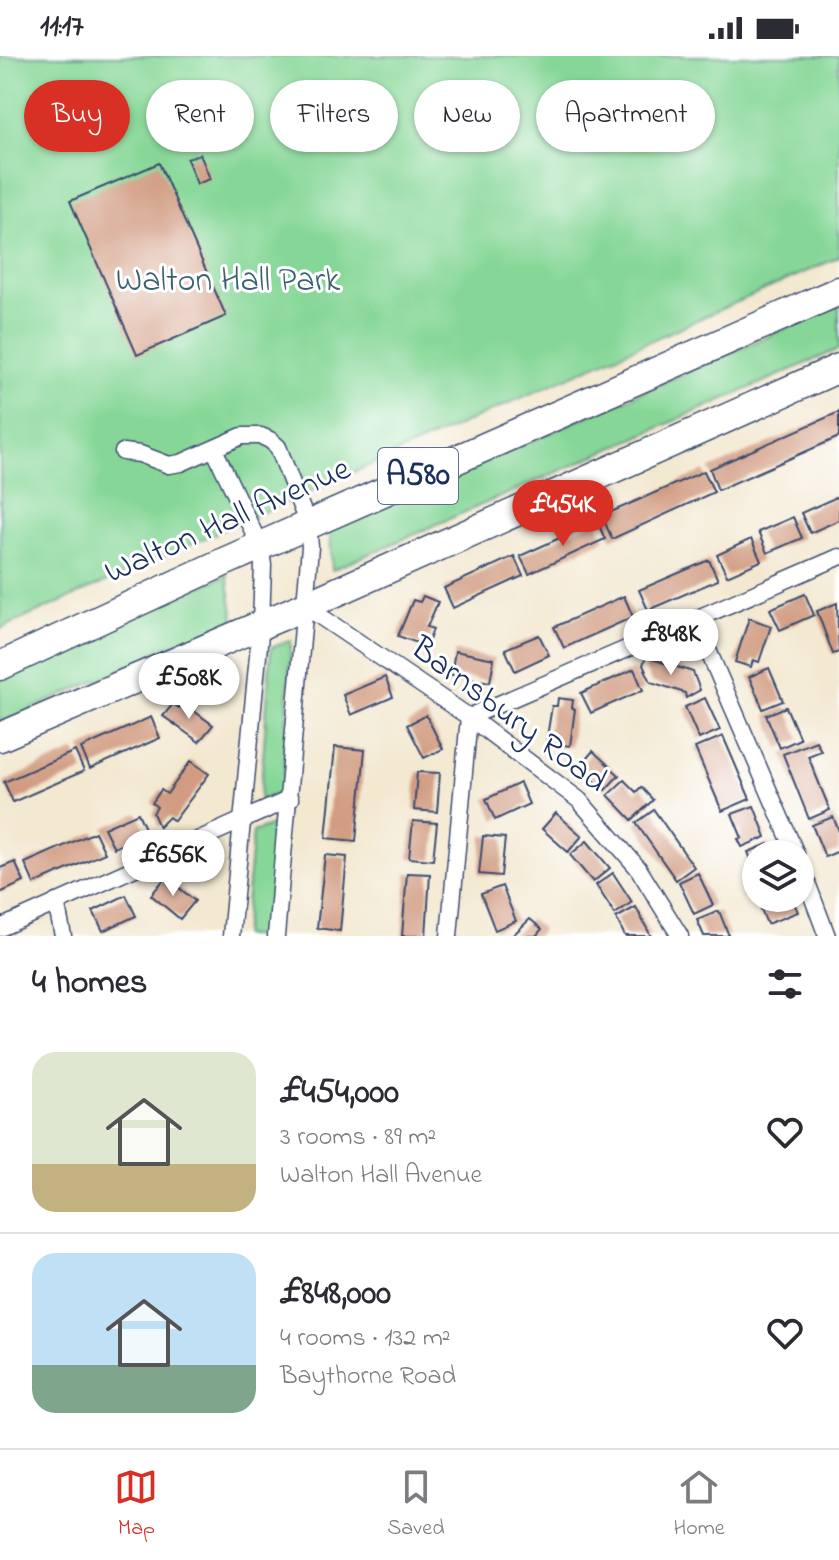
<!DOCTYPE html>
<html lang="en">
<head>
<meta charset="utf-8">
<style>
  body { margin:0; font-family:"Indie Flower",sans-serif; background:#f2f2f3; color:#2b2b33; height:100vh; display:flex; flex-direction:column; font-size:30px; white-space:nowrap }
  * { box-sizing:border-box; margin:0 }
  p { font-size:26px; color:#7c7c81 }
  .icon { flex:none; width:44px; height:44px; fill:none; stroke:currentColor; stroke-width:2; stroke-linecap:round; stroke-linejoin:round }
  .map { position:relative; height:880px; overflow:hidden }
  .side { display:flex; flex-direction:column; background:#fff; flex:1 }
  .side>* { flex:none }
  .top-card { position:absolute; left:24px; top:24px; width:792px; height:72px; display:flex; gap:16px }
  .buttons { position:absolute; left:742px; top:784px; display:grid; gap:16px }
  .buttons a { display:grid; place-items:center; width:72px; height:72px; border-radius:50%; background:#fff; box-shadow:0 2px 6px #0004; font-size:40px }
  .price { position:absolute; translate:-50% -68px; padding:0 18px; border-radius:28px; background:#fff; color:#222; font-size:26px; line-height:52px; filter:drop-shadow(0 2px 4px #0008) }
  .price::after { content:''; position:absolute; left:50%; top:48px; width:24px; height:18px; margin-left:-12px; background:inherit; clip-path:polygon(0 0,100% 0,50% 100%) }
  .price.active { background:#d93025; color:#fff }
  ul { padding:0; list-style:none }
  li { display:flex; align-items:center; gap:24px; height:200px; padding:0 32px }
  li+li { border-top:2px solid #e1e1e2 }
  li span { display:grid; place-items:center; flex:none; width:224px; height:160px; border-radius:24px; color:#555 }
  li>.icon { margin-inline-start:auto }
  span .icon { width:96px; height:96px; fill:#fffc; stroke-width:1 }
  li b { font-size:34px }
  h2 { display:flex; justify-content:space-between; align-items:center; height:96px; padding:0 32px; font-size:34px }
  .chip { padding:0 28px; border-radius:36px; background:#fff; box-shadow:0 2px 6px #0004; font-size:28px; line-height:72px }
  .chip.active { background:#d93025; color:#fff }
  .status { display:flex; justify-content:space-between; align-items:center; height:56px; padding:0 40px; background:#fff; direction:ltr }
  .status svg { height:22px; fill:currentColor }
  .menu { display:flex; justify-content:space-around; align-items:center; height:112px; border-top:2px solid #e1e1e2; background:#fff; font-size:22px; color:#7c7c81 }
  .menu a { display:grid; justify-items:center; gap:4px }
  .menu .active { color:#d93025 }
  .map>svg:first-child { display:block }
  .green { fill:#86d797; stroke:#50837a; stroke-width:2 }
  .building { fill:#d19c82 }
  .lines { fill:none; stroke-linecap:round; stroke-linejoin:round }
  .minor-casing { stroke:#3b4b6f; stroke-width:19 }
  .trunk-casing { stroke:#3b4b6f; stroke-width:31 }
  .minor { stroke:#fff; stroke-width:16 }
  .trunk { stroke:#fff; stroke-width:28 }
  .labels { text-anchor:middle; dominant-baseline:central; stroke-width:6; stroke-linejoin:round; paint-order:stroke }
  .shield { fill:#fff; stroke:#5f6d8e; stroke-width:2 }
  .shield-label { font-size:32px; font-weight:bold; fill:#1b2f5e }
  .park-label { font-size:34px; fill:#3b616f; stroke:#fff }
  .street-label { font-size:34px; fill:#1b2f5e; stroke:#fff }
</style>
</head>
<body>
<div class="status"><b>11:17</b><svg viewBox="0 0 49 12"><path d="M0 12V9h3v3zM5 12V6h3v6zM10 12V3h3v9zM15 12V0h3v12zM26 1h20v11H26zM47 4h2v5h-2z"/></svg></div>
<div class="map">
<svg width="839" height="880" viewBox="0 0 839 880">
  <rect width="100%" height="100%" fill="#fff"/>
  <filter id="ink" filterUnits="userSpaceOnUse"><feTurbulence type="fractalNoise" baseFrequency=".0125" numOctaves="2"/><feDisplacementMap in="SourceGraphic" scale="16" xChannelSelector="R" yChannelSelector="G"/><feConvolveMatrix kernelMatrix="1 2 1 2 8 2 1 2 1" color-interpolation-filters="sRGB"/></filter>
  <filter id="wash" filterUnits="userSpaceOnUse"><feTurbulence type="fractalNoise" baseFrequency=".006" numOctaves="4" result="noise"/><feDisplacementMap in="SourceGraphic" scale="32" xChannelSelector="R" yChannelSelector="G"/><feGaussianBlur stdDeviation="1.8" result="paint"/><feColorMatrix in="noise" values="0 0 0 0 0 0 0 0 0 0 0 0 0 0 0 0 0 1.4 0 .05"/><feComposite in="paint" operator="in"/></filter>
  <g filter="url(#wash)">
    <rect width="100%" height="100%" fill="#f3e8d0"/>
    <g class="green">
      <path d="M0,0H839V201L0,573Z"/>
      <path d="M839,249V293L332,514L330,474Z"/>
      <path d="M227,519L234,564L0,667V620Z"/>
      <path d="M291,584L283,736L260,744L271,592Z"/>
      <path d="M278,767L266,880H243L253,776Z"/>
    </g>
    <g id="blocks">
      <g class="building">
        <path d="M200,98L210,123L197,128L187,103Z"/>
        <path d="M159,107L226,260L137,299L70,145Z"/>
        <path d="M839,356V381L718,434L710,413Z"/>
        <path d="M704,415L714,436L612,483L602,460Z"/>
        <path d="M839,440V464L810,477L801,457Z"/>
        <path d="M793,461L802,482L767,497L758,476Z"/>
        <path d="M597,465L605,483L529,518L520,500Z"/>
        <path d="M751,483L761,505L727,520L717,499Z"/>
        <path d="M514,500L523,520L453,552L444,532Z"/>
        <path d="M709,504L718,524L648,554L639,534Z"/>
        <path d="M805,538L814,559L780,574L770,553Z"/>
        <path d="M423,540L438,546L427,571L433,573L428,587L421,585L420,588L398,580L413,544L420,546Z"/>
        <path d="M624,540L633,561L564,592L554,571Z"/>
        <path d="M837,547L839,596L833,598L817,555Z"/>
        <path d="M749,562L771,570L759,606L753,604L751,611L735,606Z"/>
        <path d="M539,579L549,599L515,615L505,593Z"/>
        <path d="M455,595L494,603L490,626L451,619Z"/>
        <path d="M646,601L693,616L700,634L686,642L685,637L651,626L643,609Z"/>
        <path d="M769,612L783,645L763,653L749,621Z"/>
        <path d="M634,613L643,634L591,657L581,637Z"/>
        <path d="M385,621L393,641L351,659L343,639Z"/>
        <path d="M558,642L573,644L572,652L575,653L570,690L546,687L552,650H557Z"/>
        <path d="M705,642L720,674L699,683L685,651Z"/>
        <path d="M183,647L213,669L199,686L163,660L173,648L179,652Z"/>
        <path d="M786,651L800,683L780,692L766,659Z"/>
        <path d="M426,659L443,693L424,702L407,669Z"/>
        <path d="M151,661L160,682L90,713L81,692Z"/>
        <path d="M723,680L750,743L722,755L695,692Z"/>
        <path d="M816,685L821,695L808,700L830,754L809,763L783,698Z"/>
        <path d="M335,691L365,694L356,785L326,782Z"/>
        <path d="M75,695L84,715L13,746L4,726Z"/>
        <path d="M593,695L619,719L605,734L579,711Z"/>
        <path d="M191,705L209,718L174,765L169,761L159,771L153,757L157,751L152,747L161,734L167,738Z"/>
        <path d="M417,716L440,717L437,756L414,754Z"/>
        <path d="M624,724L636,736L641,731L653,744L632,764L608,739Z"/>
        <path d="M520,727L529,748L495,764L486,743Z"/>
        <path d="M754,750L766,781L742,791L738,783L742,782L732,758Z"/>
        <path d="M654,754L694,811L676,824L636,767Z"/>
        <path d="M138,757L147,777L114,792L104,772Z"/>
        <path d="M556,757L582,780L568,796L542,773Z"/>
        <path d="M833,761L839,775V795L825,801L812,769Z"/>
        <path d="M413,765L437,767L433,804L409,802Z"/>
        <path d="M95,776L105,797L34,828L25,807Z"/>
        <path d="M483,780L505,782L501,820L479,818Z"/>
        <path d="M587,785L610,812L593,826L570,799Z"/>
        <path d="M768,788L773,798H756V816L748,796Z"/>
        <path d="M325,799L347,801L340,875L317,872Z"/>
        <path d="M15,806L24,826L0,837V812Z"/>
        <path d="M407,817L430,818L426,880H402Z"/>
        <path d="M613,817L632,846L615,858L596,829Z"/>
        <path d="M698,817L713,849L694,858L679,826Z"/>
        <path d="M166,821L195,845L180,863L151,839Z"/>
        <path d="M502,830L516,865L495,874L481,838Z"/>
        <path d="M126,839L136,860L103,875L93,855Z"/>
        <path d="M768,842H792L798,856L767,868L761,853L772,849Z"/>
        <path d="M636,851L644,867L651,880H625L616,862Z"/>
        <path d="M719,855L729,880H704L697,864Z"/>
        <path d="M530,863L542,873L536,880H512Z"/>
      </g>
    </g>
  </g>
  <g filter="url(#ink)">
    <use href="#blocks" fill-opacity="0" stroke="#3b4b6f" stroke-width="2"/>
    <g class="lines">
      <defs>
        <g id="minor">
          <path d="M214,393L260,490L263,509L261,568L231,880"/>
          <path d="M123,396L140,398L169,409L181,407L242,380H261L270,384L278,391L308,469L310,491L276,880"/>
          <path d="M305,550L469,661L579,744L638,812L680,880"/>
          <path d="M695,564L796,798"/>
          <path d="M800,808L827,880"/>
          <path d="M56,846L63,880"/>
          <path d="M0,872L290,743"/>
          <path d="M449,880L469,661L839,501"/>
        </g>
        <g id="trunk">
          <path d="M0,610L226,505L839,235"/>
          <path d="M0,681L305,550L839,312"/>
        </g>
      </defs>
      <use href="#minor" class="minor-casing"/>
      <use href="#trunk" class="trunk-casing"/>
      <use href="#minor" class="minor"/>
      <use href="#trunk" class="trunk"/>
    </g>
  </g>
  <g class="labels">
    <rect class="shield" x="378" y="392" width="80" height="56" rx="6"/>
    <g class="shield-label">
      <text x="418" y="420">A580</text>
    </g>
    <g class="park-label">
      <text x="228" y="226">Walton Hall Park</text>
    </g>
    <g class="street-label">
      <text transform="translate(228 466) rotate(-24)">Walton Hall Avenue</text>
      <text transform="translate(508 660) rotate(37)">Barnsbury Road</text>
    </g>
  </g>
</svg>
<div class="buttons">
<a><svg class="icon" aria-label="layers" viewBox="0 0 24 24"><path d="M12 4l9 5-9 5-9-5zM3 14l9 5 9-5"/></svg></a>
</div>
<b class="price active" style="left:563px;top:492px">£454K</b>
<b class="price" style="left:671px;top:621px">£848K</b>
<b class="price" style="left:189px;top:665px">£508K</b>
<b class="price" style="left:173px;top:842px">£656K</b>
<div class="top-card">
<a class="chip active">Buy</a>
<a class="chip">Rent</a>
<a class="chip">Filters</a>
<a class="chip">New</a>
<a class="chip">Apartment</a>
</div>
</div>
<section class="side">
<h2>4 homes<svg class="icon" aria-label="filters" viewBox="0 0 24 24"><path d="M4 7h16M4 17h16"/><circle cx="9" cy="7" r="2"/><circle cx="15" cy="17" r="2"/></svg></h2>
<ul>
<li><span style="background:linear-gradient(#dfe7d0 70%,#c2b280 0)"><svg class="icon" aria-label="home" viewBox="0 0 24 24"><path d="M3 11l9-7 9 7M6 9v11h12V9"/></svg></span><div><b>£454,000</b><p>3 rooms · 89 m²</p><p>Walton Hall Avenue</p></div><svg class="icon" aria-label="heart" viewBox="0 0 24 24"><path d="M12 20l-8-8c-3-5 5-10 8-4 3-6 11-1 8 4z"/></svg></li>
<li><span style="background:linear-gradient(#bfe0f5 70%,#7fa58c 0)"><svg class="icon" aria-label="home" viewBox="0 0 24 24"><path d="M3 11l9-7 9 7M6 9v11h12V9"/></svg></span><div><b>£848,000</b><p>4 rooms · 132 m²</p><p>Baythorne Road</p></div><svg class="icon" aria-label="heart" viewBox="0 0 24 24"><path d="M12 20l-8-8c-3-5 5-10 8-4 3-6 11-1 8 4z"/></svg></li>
</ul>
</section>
<nav class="menu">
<a class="active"><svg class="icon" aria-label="map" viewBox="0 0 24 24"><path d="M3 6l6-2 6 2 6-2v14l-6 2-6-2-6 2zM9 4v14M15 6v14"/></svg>Map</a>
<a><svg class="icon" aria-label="saved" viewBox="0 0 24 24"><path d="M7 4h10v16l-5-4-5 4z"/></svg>Saved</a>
<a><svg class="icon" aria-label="home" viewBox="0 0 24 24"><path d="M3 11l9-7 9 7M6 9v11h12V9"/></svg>Home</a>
</nav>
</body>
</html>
